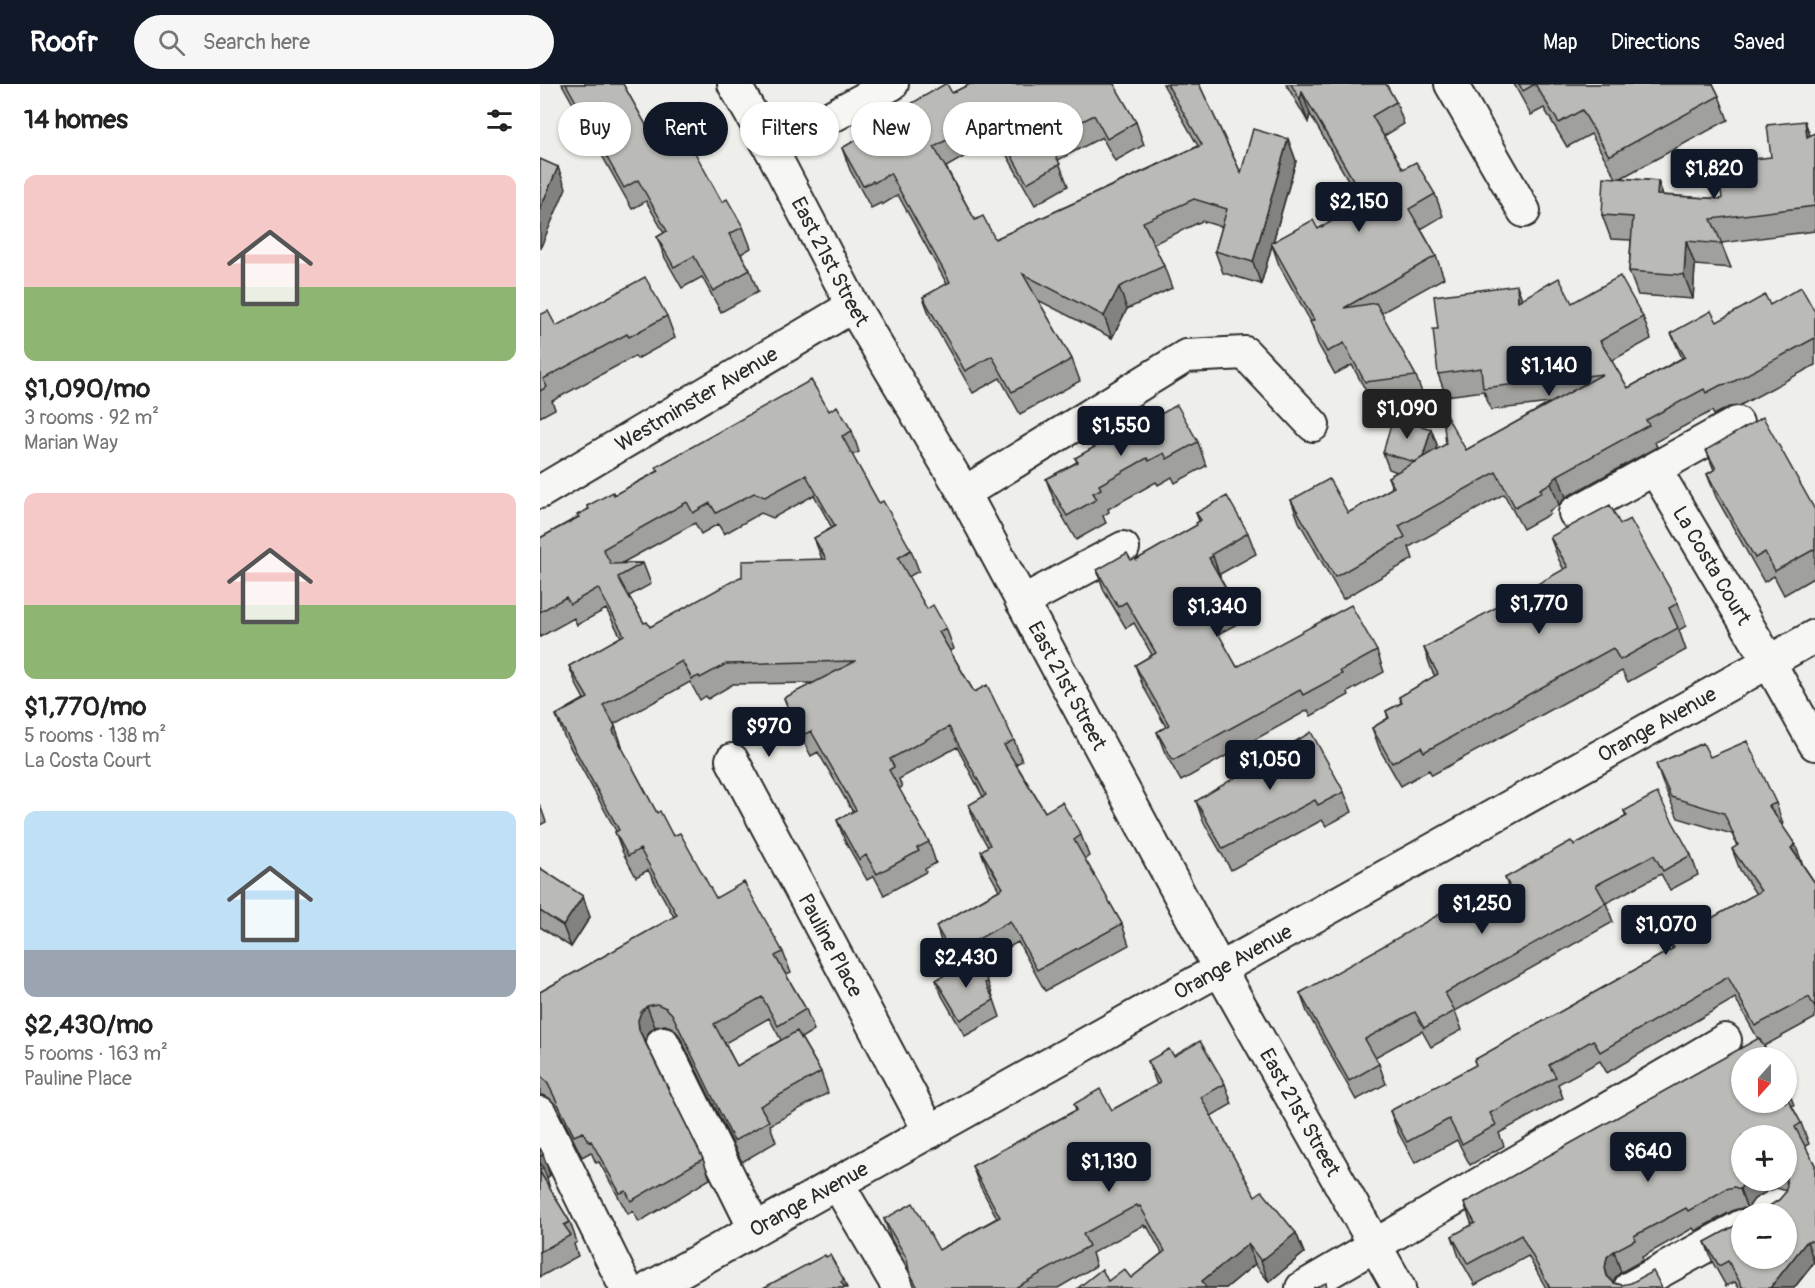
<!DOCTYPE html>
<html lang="en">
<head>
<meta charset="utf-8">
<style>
  body { margin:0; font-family:Pangolin,sans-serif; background:#f6f6f6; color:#222; height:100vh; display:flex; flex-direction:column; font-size:22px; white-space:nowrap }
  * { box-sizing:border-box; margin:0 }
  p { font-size:20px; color:#767676 }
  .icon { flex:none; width:33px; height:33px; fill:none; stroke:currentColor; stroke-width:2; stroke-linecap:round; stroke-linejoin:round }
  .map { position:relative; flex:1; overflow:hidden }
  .side { display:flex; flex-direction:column; background:#fff; width:540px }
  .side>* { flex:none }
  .hud { position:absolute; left:18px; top:18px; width:570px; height:54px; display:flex; gap:12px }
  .needle { width:39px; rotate:201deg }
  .controls { position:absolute; left:1191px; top:963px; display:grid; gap:12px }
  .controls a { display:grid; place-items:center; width:66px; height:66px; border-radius:50%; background:#fff; box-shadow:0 2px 4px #0004; font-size:30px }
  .price { position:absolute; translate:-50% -51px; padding:0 14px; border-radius:6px; background:#111827; color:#fff; font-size:20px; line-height:39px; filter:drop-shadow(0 2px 3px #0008) }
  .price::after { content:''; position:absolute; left:50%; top:36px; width:18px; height:14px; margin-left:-9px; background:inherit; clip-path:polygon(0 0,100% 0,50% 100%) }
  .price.active { background:#222; color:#fff }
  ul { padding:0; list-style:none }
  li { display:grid; align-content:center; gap:12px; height:318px; padding:0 24px }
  li span { display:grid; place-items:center; height:186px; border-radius:12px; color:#555 }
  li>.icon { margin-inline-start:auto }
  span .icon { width:108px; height:108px; fill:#fffc; stroke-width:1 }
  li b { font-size:26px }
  h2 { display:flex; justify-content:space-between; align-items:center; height:72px; padding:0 24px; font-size:26px }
  .tag { padding:0 21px; border-radius:27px; background:#fff; box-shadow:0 2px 4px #0004; font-size:21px; line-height:54px }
  .tag.active { background:#111827; color:#fff }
  header { display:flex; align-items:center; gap:36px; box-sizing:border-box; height:84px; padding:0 30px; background:#111827; color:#fff }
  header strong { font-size:28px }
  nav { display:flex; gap:33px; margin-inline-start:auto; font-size:21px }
  .search { width:420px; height:54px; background:#f6f6f6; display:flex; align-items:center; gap:15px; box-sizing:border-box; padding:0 21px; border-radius:33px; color:#767676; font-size:22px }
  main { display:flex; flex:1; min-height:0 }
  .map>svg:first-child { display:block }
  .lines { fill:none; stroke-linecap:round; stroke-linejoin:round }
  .minor-casing { stroke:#2b2b2b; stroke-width:36 }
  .minor { stroke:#f6f6f2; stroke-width:32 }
  .wall { fill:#a0a09d; stroke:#2b2b2b; stroke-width:1.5; fill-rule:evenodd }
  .shaded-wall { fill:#828280; stroke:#2b2b2b; stroke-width:1.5 }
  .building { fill:#babab7; stroke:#2b2b2b; stroke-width:1.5; fill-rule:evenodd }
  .labels { text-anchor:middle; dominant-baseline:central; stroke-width:4.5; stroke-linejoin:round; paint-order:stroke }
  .street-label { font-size:21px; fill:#2b2b2b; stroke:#f6f6f2 }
</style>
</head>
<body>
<header>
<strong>Roofr</strong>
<div class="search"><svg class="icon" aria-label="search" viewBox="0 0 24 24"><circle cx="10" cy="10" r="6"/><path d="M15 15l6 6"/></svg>Search here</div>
<nav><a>Map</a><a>Directions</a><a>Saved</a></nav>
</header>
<main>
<section class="side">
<h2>14 homes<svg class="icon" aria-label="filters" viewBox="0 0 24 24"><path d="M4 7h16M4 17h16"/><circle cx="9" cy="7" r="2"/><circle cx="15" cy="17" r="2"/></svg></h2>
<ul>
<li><span style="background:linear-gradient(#f6c9c9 60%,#8fb573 0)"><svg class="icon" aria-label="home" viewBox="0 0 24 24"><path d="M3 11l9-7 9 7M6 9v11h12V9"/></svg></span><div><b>$1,090/mo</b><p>3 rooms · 92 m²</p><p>Marian Way</p></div></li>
<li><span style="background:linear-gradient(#f6c9c9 60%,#8fb573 0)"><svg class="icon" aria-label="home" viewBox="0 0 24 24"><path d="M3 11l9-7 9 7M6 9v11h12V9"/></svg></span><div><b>$1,770/mo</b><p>5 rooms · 138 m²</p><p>La Costa Court</p></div></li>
<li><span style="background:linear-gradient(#bfe0f5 75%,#9aa5b1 0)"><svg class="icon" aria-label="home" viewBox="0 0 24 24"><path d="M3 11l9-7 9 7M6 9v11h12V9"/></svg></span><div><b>$2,430/mo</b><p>5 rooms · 163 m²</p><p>Pauline Place</p></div></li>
</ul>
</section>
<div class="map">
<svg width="1275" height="1204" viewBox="0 0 1275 1204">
  <rect width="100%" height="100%" fill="#eeeeea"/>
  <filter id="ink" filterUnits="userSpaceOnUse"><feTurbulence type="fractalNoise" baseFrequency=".0167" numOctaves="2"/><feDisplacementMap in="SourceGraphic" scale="12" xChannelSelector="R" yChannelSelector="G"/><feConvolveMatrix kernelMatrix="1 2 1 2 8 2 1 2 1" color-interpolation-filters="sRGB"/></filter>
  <g filter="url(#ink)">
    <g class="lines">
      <defs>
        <g id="minor">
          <path id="s1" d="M194,0L231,65L313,222L424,409L680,886L859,1204"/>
          <path d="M911,0L984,127"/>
          <path d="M231,65L352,0"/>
          <path id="s2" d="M1115,385L1229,578L1275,660"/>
          <path id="s3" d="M0,408L313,222"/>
          <path d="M424,409L646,272L705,269L773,341"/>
          <path d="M1035,429L1197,339"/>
          <path d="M482,518L583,464"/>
          <path id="s4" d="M192,676L390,1048"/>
          <path d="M123,959L215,1145"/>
          <path d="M0,1029L86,1204"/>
          <path d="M297,1099L359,1204"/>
          <path id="s5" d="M110,1204L1275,552"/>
          <path d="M762,1204L1185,956"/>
          <path d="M1090,1204L1202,1142"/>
        </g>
      </defs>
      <use href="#minor" class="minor-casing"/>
      <use href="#minor" class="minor"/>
    </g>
    <g class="wall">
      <path d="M22,0H83L115,57L182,118L203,143L211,164L201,170L210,186L218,208L181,228L162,193L142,204L125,174L117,153L124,149L106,117L92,125Z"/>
      <path d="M430,0L596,38L604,61L575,77L562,53L518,76L528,102L495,121L457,54L406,83L435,136L455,155L658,62L623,0H659L701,89L748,55L756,77L733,158L778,145L822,120L770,30L768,38L746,0H846L856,18L864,40L844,52L863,85L895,110L903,132L881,145L896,172L904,194L841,229L876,292L884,314L833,320L812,281L795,290L778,260L771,238L739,181L732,161L721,200L683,189L675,167L682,143L662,137L613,160L624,182L632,204L587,225L572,254L498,216L532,275L540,297L480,330L460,294L433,309L391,235L383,213L407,200L358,111L342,121L341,119L331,124L310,86L302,64L371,26L369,21L412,9Z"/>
      <path d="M974,0H1173L1179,12L1188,36L1081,94L1118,97L1123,111L1182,115L1231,73L1275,49V147L1181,159L1191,184L1155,181L1153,215L1098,211L1089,187L1091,156L1071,155L1062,131L1076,94L1051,50L1027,63L1004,24L991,31Z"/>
      <path d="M982,215L1032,219L1103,233L1111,255L1071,277L1088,304L1142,274L1131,249L1177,238L1230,221L1275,228V281L1199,322L1189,323L1174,331L1172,327L1115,358L1117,363L1026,413L1019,421L1009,427L1010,430L983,445L964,410L869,463L873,475L803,515L759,438L751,416L808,429L852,404L848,393L857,388L849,385L843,369L891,345L897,361L895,366H926L1010,319L951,326L944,307L906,312L898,290V245Z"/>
      <path d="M0,231L16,242L127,232L135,254L97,275L95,272L12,317L15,325L0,333Z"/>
      <path d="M289,327L312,347L319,368L312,371L339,419L371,466L379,487L368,493L387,525L406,544L414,565L410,567L434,608L474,656L482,677L476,680L505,728L541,751L549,772L545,775L582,840L589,861L505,907L478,858L438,880L448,898L460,933L425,952L402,912L396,896L416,885L403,863L396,842L459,806L449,788L441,767L448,763L436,742L429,721L443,713L417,663L359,695L362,703L359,705L389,758L396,779L385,785L386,788L344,811L334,792L327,796L305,757L297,736L313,728L278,668L271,672L252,635L244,614L274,599L193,600L168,615L166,612L160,616L150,598L74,640L82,662V664L117,729L176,814L243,868L251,889L246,891L266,925L274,946L261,954L281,988L288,1009L230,1041L236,1058L202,1078L139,951L133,944L125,941L115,943L108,949L105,957L163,1075L170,1095L99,1138L93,1127L88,1130L59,1078L56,1079L51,1068L42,1073L16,1021L9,1014L2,1011L0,1012V908L134,833L108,786L96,793L83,769L75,748L76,747L24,652L16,631L44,615L37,602L29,582L81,553L66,525L37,541L34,534L0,553V454L38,433L48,425L47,422L74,411L118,387L116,383ZM274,411L292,444L274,454L282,475L202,493L110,543L104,539L89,512L111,500L103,479H82L155,439L161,450L178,440L184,450L221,429L233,434ZM229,934L241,956L197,982L185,959Z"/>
      <path d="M603,340L658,358L666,382L635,399L632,393L618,401L616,398L568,425L569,428L563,432L566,439L536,456L515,419L506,395L537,378L535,374Z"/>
      <path d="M1166,366L1275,426V493L1244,511L1234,492L1224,498L1176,413L1167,390L1174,386Z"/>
      <path d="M656,429L708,449L716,470L680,490V493H679L693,517L701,538L678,550L697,583L837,567L844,588L808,608L809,611L771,632L768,626L641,697L625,669L617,648L626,643L603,602L595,581L612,571L594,539L586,544L564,507L557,486L591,476H596L657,441L659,437Z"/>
      <path d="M1080,440L1138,519L1146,542L1139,546L1146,566L1088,598L1082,587L892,691L889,686L861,702L840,666L832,644L848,634L846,627L861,619L859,613L895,592L892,587L884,564L1024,486L1019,476L1010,453Z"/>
      <path d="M1170,673L1236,719L1243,740L1242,741L1263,781L1275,799V934L1224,962L1246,1018V1001L1254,1021L1252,1022L1261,1039L1269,1060L1265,1062L1275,1081V1178L1254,1204H1199L1195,1198L1186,1202L1173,1179L1165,1158L1202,1138L1218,1127L1225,1125L1239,1116L1245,1109L1246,1107L1237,1104L1228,1107L1214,1115L1207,1125L1202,1124L1194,1126L1155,1147L1153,1144L1102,1173L1103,1176L1081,1188L1075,1194L1074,1199L1082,1201L1122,1204H1006L988,1172L935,1201L919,1173L912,1152L932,1141L924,1119L1218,955L1195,914L1067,989L1060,977L1018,1000L1023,1014L959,1049L964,1062L930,1081L917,1056L875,1079L858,1048L850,1027L936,981L934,976L1132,865L1130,857L1216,810L1200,786L1192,765L1197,762L1192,750L1138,734L1123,700L1116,680ZM1246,1052V1096H1202Z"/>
      <path d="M804,708L812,728L786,742L782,736L691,786L663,737L656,717Z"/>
      <path d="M0,721L6,738L0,741Z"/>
      <path d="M1084,727L1151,771L1158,791L1130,806L1121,790L1066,819L1073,838L915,927L922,946L891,963L882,947L835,973L839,980L846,1000L816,1016L767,928L760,909L917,834L965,806L968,802L965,794L1034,761L1086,732Z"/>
      <path d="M0,784L50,833L31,863L0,843Z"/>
      <path d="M634,972L685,1000L692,1020L671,1032L715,1112L756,1149L764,1169L729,1198L715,1180L686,1204H538L568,1197L591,1194L622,1169L607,1142L605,1143L604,1141L552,1169L556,1182L518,1204H375L368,1185L351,1155L344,1135L399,1166L457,1134L440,1102L432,1082L536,1026L534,1020L572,1026L617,1001L608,977Z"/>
      <path d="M0,1064L10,1091L7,1094L10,1105L30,1138L37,1158L34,1160L38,1172L0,1193Z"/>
      <path d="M304,1196L307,1204H223Z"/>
    </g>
    <g class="shaded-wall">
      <path d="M762,8L770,30L768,38L760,16Z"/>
      <path d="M1265,37L1273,60L1267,53Z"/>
      <path d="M748,55L756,77L721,200L713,178Z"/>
      <path d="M18,83L26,104L0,165V125Z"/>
      <path d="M1118,97L1126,121L1117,111Z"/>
      <path d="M1146,157L1155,181L1153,215L1144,191Z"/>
      <path d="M977,201L985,223L978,217Z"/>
      <path d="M579,203L587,225L572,254L564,232Z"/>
      <path d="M891,345L897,361L887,396L881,380Z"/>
      <path d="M1018,391L1026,413L1019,421L1011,399Z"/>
      <path d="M673,472L680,493L676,495L669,474Z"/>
      <path d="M75,642L82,662L80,668L73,647Z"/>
      <path d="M1255,760L1263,781L1251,764Z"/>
      <path d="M43,812L50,833L31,863L23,842Z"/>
      <path d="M107,922L115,943L108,949L105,957L99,946L98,936L101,928Z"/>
      <path d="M3,1070L10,1091L7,1094L3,1084L0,1080V1073Z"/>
      <path d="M1205,1096H1224L1228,1107L1214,1115L1207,1125L1200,1105Z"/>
      <path d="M756,1149L764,1169L729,1198L721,1177Z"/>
      <path d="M1267,1157L1274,1178L1254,1204H1230Z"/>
      <path d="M708,1160L715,1180L686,1204H664L662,1197Z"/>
      <path d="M1074,1167L1081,1188L1075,1194L1072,1204H1071L1065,1184L1067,1173Z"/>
    </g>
    <g class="building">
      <path d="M26,0H83L115,57L141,43L182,118L187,115L203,143L189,150L210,186L173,207L154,172L134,183L117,153L127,147L98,96L84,104Z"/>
      <path d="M405,0H407L412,9L430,0H574L596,38L567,55L554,31L507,56L520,80L487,99L449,32L394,63L435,136L443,132L455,155L662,61L627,0H659L701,89L713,45L748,55L713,178L675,167L687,125L654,115L603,138L624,182L579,203L564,232L483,190L532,275L472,308L452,272L425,287L383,213L410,198L350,89L334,99L333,97L323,102L302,64L371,25L369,21Z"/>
      <path d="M751,0H846L856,18L832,32L863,85L876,78L895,110L869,125L896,172L804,224L836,219L876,292L825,298L804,259L787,268L770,238L774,236L731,159L773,136L778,145L826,118L762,8L760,16Z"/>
      <path d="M979,0H1173L1179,12L1069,72L1042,26L1019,39L995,0L983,7Z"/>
      <path d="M1265,37L1267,53L1275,49V122L1171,135L1182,160L1146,157L1144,191L1089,187L1093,133L1062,131L1064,93L1118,97L1117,111L1182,115L1178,79L1231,73L1227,41Z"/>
      <path d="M0,75L18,83L0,125Z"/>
      <path d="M1080,192L1103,233L1060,257L1088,304L1145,273L1131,249L1171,227L1177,238L1225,211L1230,221L1261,203L1275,228V254L1191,299L1181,301L1166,309L1164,305L1106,336L1109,341L1018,391L1011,399L1000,405L1002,408L975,423L956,388L859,442L865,453L795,493L751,416L789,395L808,429L854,403L848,393L906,360L902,324L926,366L1063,290L943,304L941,284L898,290L893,245H898L894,212L977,201L978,217L1019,194L1032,219Z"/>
      <path d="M105,193L127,232L89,253L87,250L3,295L7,303L0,307V231L8,227L16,242Z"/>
      <path d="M271,296L289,327L297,322L312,347L302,352L339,419L343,417L371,466L358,474L387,525L393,521L406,544L399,548L434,608L447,601L474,656L464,661L505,728L522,718L541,751L534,756L582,840L497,886L470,837L412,870L396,842L463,804L441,767L450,761L429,721L446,711L409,643L350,675L354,683L349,686L389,758L377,764L379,767L337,790L326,771L319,776L297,736L316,726L271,647L263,651L244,614L316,577L186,580L160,594L159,592L152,595L142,577L63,621L75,642L73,647L117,729L120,727L133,752L140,749L176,814L204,798L243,868L235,872L266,925L238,942L222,913L174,940L197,982L257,947L281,988L220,1022L229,1037L194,1057L132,930L126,924L117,920L107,922L101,928L98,936L99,946L163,1075L91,1117L86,1107L80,1109L51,1057L49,1058L43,1048L34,1052L8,1000L2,993L0,992V908L137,831L100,765L88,772L75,748L79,746L16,631L48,614L29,582L84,551L58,504L30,520L26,513L0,528V454L39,433L37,431L49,425L47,422L73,408L74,411L119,387L116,383ZM266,391L295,442L274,454L286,475L202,477V493H200L110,543L107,538L104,539L78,493L103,479L71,480L63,465L147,418L153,429L170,419L176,429L214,409L225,413Z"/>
      <path d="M637,321L658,358L627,375L624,369L609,377L607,374L559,401L561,405L553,409L557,415L527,432L506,395L538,378L535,374L581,348L601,337L603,340Z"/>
      <path d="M853,333L891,345L883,373L875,378L843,369Z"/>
      <path d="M1223,333L1275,426V465L1235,487L1225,468L1215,474L1167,390L1176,385L1166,366Z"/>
      <path d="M687,412L708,449L672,470L673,472L669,474L693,517L668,531L697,583L811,521L837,567L800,587L802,590L763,611L760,606L633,676L617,648L629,641L595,581L616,569L586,518L578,523L557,486L587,469L591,476L595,474L596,476L657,441L656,439L661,436L656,429Z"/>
      <path d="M1070,421L1080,440L1090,435L1138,519L1129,524L1138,544L1080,576L1073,564L884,668L881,663L852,679L832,644L849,634L846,627L862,619L859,613L898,590L884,564L1028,483L1010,453Z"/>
      <path d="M771,648L804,708L778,721L775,716L683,765L656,717Z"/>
      <path d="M1207,657L1236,719L1229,722L1255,760L1251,764L1275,799V924L1269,913L1215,942L1188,893L1060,968L1053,956L1009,981L1016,993L950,1029L956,1041L922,1060L909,1035L867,1058L850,1027L936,981L934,976L1134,864L1130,857L1221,807L1192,765L1198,761L1184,729L1131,713L1116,680L1163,659L1170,673Z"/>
      <path d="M1117,709L1151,771L1123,787L1114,771L1056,801L1066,819L905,909L915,927L884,944L875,928L825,955L839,980L809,997L760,909L912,823L917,834L966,805L964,804L969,801L965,794L1031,757L1034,761L1087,732L1084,727Z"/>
      <path d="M0,784L43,812L23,842L0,827Z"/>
      <path d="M434,874L448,898L445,899L454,916L420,936L396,896Z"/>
      <path d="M1219,954L1231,974H1202V1018H1246V1012L1261,1039L1255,1043L1275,1081V1157H1267L1230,1204H1203L1188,1177L1179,1182L1165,1158L1202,1138V1174H1246V1130H1210L1211,1126L1218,1127L1225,1125L1239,1116L1245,1109L1247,1101L1246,1096V1052H1202V1096H1205L1200,1105L1194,1103L1186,1105L1148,1127L1146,1124L1094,1152L1095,1156L1074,1167L1067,1173L1065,1184L1067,1192L1074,1199L1082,1201L1091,1199L1113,1187L1122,1204H1010L981,1151L928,1180L912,1152L935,1139L924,1119Z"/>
      <path d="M660,957L685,1000L661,1013L715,1112L722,1107L756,1149L721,1177L708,1160L662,1197L666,1204H538L562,1185L568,1197L584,1185L591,1194L625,1167L600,1122L598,1123L597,1121L543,1150L549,1162L475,1204H378L369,1187L367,1175L344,1135L373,1119L399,1166L460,1133L432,1082L537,1026L534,1020L560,1005L572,1026L620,999L608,977L629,965L634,972Z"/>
      <path d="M0,1064L3,1070L0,1073Z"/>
      <path d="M0,1078L3,1084L0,1086Z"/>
      <path d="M0,1088L30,1138L24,1141L31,1151L0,1168Z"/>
      <path d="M285,1171L286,1173L290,1171L304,1196L301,1198L305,1204H223Z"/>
      <path d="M786,1199L787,1204H773Z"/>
    </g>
  </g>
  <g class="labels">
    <g class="street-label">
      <text stroke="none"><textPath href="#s1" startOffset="202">East 21st Street</textPath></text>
      <text stroke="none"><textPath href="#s3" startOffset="182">Westminster Avenue</textPath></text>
      <text stroke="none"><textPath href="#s2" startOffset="112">La Costa Court</textPath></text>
      <text stroke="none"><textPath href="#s1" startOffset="688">East 21st Street</textPath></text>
      <text stroke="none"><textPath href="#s5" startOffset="1154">Orange Avenue</textPath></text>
      <text stroke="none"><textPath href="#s4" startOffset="210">Pauline Place</textPath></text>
      <text stroke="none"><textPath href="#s5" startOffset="668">Orange Avenue</textPath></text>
      <text stroke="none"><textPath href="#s1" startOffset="1174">East 21st Street</textPath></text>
      <text stroke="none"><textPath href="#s5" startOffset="182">Orange Avenue</textPath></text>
    </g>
  </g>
</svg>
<div class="controls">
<a><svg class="needle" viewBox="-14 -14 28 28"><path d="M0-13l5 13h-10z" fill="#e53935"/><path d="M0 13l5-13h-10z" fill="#767676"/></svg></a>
<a>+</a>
<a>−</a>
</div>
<b class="price" style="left:1174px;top:116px">$1,820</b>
<b class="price" style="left:819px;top:149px">$2,150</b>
<b class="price" style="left:1009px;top:313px">$1,140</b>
<b class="price active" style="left:867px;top:356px">$1,090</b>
<b class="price" style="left:581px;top:373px">$1,550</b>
<b class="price" style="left:999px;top:551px">$1,770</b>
<b class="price" style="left:677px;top:554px">$1,340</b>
<b class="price" style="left:229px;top:674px">$970</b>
<b class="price" style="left:730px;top:707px">$1,050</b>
<b class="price" style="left:942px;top:851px">$1,250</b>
<b class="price" style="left:1126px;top:872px">$1,070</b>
<b class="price" style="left:426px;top:905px">$2,430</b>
<b class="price" style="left:1108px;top:1099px">$640</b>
<b class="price" style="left:569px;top:1109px">$1,130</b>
<div class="hud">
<a class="tag">Buy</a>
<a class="tag active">Rent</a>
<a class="tag">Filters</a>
<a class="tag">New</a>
<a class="tag">Apartment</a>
</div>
</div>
</main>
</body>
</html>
